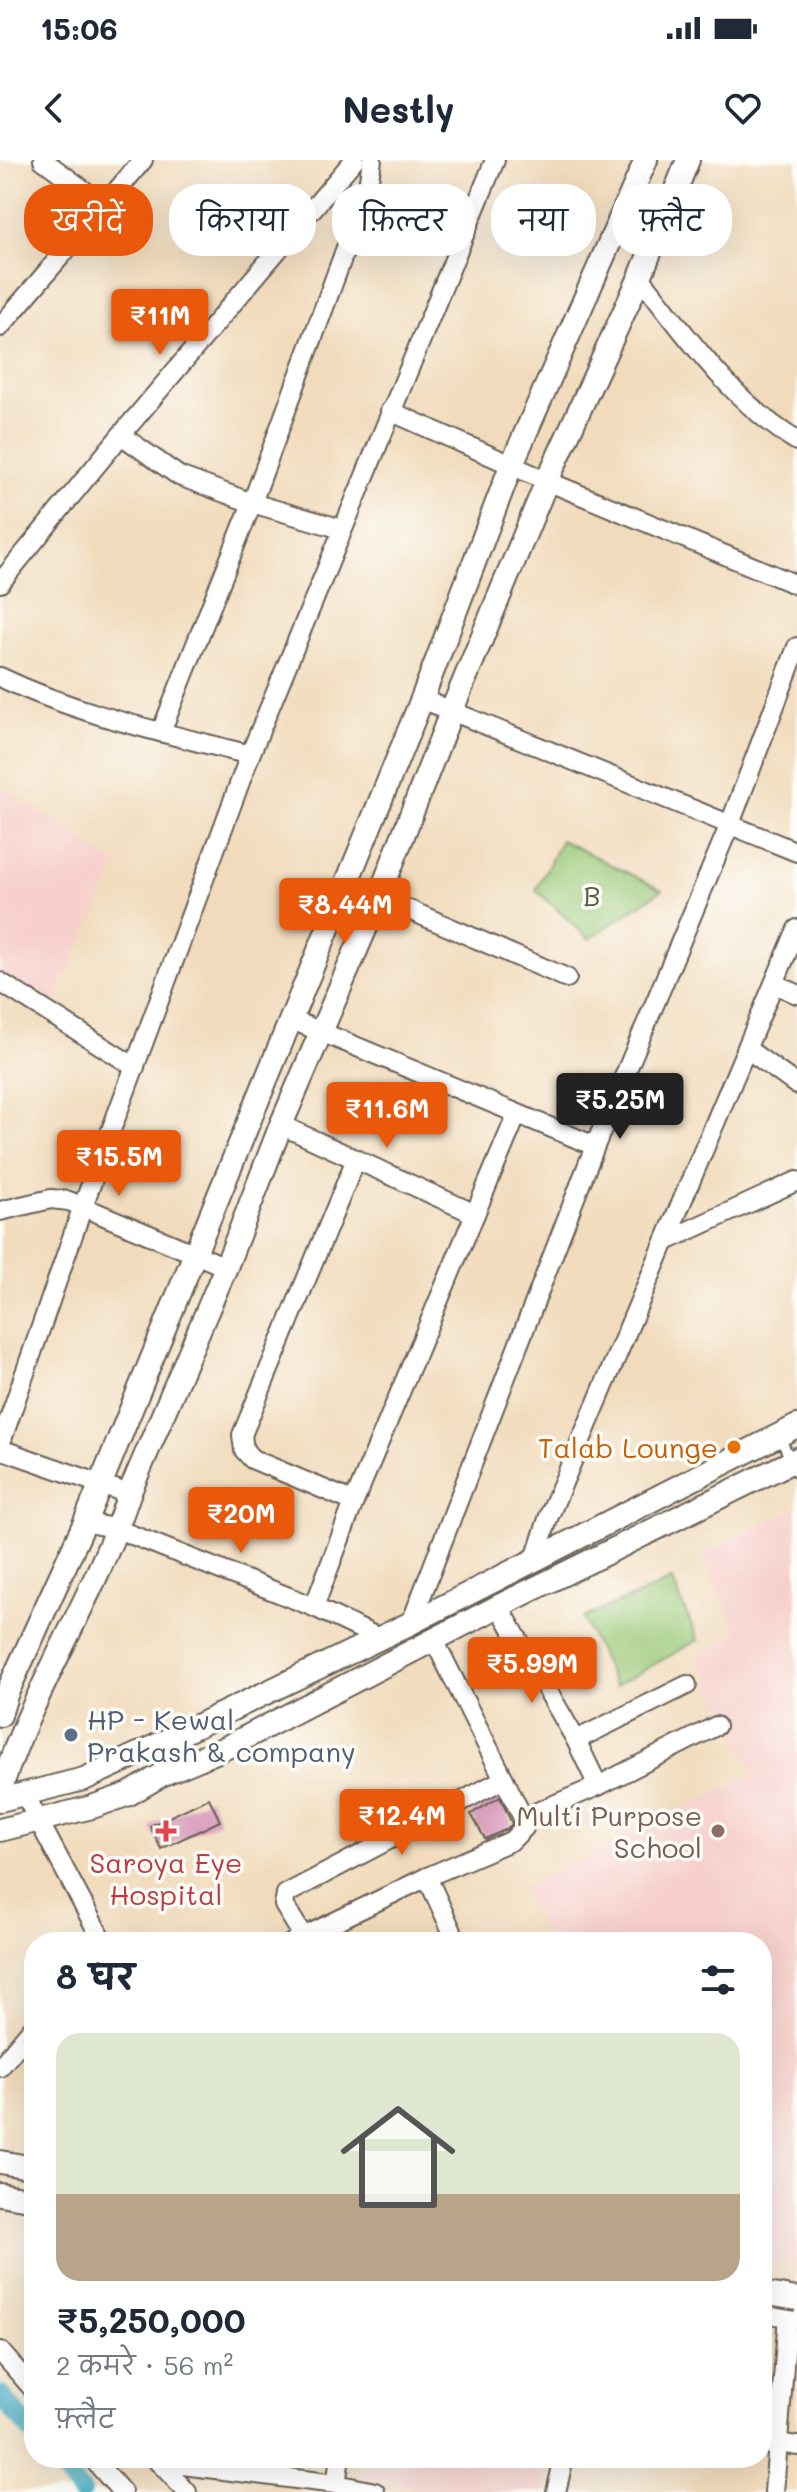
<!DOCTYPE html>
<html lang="hi">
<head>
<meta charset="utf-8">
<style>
  body { margin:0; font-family:Mali,"Playpen Sans Deva",sans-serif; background:#f2f2f3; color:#1f2937; height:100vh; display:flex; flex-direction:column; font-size:30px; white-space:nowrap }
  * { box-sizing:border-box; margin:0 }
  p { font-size:26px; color:#747a83 }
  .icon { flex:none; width:44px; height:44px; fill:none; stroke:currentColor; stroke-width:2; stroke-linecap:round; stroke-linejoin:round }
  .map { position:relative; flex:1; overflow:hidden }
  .details { position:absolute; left:24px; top:1772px; width:748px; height:536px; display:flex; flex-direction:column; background:#fff; border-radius:32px; box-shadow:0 8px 32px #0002 }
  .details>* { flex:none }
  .banner { position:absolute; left:24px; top:24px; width:750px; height:72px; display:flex; gap:16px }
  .price { position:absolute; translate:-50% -68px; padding:0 18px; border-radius:8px; background:#ea580c; color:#fff; font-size:26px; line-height:52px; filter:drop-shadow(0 2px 4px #0008) }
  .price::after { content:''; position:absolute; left:50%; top:48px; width:24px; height:18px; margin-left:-12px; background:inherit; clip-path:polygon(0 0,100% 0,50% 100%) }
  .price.current { background:#222; color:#fff }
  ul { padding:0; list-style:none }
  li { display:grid; align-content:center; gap:16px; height:424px; padding:0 32px }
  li+li { border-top:2px solid #e0e1e3 }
  li span { display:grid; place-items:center; height:248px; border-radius:24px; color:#555 }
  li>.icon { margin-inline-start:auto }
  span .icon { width:144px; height:144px; fill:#fffc; stroke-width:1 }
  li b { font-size:34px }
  h2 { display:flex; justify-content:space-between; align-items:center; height:96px; padding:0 32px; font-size:34px }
  .chip { padding:0 28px; border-radius:32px; background:#fff; box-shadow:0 8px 32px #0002; font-size:28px; line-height:72px }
  .chip.current { background:#ea580c; color:#fff }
  .status { display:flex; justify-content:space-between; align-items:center; height:56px; padding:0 40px; background:#fff; direction:ltr }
  .status svg { height:22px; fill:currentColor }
  header { display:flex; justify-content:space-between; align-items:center; height:104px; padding:0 32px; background:#fff; font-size:36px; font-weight:700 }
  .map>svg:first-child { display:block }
  .built { fill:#f7d0cc }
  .green { fill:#9ac877; stroke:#5b724a; stroke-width:2 }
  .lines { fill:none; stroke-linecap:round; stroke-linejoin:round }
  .canal { stroke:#41a9c1; stroke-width:20 }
  .building { fill:#d595b8 }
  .service-casing { stroke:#675f54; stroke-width:13 }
  .minor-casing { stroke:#675f54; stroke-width:22 }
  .tertiary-casing { stroke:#675f54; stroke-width:26 }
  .service { stroke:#fff; stroke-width:9 }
  .minor { stroke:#fff; stroke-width:18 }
  .tertiary { stroke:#fff; stroke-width:22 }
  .tertiary-bridge-casing { stroke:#675f54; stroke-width:26; stroke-linecap:butt }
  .tertiary-bridge { stroke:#fff; stroke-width:22 }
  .food-dot { fill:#e8710a; stroke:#fdfcf7; stroke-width:3 }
  .service-dot { fill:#5c6f8a; stroke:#fdfcf7; stroke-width:3 }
  .health-dot { fill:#e0444e; stroke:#fdfcf7; stroke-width:3 }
  .education-dot { fill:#8d6e63; stroke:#fdfcf7; stroke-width:3 }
  .labels { text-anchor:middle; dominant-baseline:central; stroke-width:7; stroke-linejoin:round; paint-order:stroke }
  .park-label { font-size:28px; fill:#4e6140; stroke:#fdfcf7 }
  .food-label { font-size:28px; fill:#c56008; stroke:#fdfcf7; text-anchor:end }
  .service-label { font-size:28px; fill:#4e5e75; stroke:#fdfcf7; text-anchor:start }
  .education-label { font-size:28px; fill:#785e54; stroke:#fdfcf7; text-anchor:end }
  .health-label { font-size:28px; fill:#be3a42; stroke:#fdfcf7 }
</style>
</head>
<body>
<div class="status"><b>15:06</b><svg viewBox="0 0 49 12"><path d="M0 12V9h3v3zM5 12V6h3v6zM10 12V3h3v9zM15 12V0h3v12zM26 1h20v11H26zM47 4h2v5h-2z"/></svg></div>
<header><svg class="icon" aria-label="back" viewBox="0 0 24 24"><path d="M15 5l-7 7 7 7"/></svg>Nestly<svg class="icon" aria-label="heart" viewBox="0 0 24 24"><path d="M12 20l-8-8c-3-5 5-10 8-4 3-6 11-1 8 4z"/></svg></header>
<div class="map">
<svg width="797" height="2332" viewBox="0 0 797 2332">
  <rect width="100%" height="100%" fill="#fdfcf7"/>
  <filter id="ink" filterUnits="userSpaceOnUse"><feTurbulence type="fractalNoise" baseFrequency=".0125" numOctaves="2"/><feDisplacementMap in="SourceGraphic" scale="16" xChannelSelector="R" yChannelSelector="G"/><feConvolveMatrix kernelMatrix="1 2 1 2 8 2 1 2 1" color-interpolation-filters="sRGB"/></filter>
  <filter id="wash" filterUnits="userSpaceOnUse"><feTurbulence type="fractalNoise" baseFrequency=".006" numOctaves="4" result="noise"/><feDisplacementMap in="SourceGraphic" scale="32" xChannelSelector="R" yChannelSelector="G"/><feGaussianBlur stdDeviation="1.8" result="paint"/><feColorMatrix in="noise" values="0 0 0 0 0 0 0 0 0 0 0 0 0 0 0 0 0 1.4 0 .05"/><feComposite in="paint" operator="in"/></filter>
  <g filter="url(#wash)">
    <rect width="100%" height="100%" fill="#f1dbbc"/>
    <g class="built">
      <path d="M0,626L118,704L50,851L0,814Z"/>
      <path d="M797,1347V2106L762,2101V1782H549L522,1728L755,1614L697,1497L738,1474L702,1394Z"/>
      <path d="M366,2298H550L545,2332H435L362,2320Z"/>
    </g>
    <g class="green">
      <path d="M561,680L662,730L589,779L536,730Z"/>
      <path d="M672,1420L698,1480L615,1526L583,1458Z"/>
    </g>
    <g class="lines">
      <g class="canal">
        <path d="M0,2235L34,2274"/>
        <path d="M54,2298L81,2332"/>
      </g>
    </g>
    <g id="blocks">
      <g class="building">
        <path d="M500,1637L512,1664L505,1670L485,1679L471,1654Z"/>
        <path d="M209,1638L220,1661L161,1689L150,1666Z"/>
      </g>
    </g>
  </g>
  <g filter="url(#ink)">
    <use href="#blocks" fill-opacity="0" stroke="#675f54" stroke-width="2"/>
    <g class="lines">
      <defs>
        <path id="service" d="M779,1276L797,1312"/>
        <g id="minor">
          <path d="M43,0L104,45"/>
          <path d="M640,117C687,176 731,241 797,281"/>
          <path d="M0,167L143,0"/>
          <path d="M390,251L547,321L797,425"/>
          <path d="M121,275L179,316L252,343L342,369"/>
          <path d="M0,423L121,275L354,0"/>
          <path d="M0,517C79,555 166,573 250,595"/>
          <path d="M422,539L797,692"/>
          <path d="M161,572L252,343L357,58L368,26L372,0"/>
          <path d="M379,737L567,818"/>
          <path d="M0,822L135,907"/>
          <path d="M775,824L797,834"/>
          <path d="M290,859L595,986"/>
          <path d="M747,889L797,925"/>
          <path d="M281,965L475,1054"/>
          <path d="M0,1051L51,1039L69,1041L226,1107"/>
          <path d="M666,1081L797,1021"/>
          <path d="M0,1285L83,1046L250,595L495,0"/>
          <path d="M0,1289L129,1334"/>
          <path d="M354,1342L252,1299L244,1290L242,1275L356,999"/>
          <path d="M85,1362L117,1369L314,1447L379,1478"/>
          <path d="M535,1399L549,1356L797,769"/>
          <path d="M499,1446L576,1580L598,1626"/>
          <path d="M314,1447L354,1342L517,954"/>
          <path d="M411,1463L595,986L730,664L797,487"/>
          <path d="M576,1580L687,1525"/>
          <path d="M24,1633L103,1782"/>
          <path d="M523,1658L598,1626L716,1566"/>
          <path d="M427,1717L457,1782"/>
          <path d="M303,1776L284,1745L286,1734L504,1619"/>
          <path d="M293,1782L427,1717L511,1681L524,1668L523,1658L504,1619L434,1480"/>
          <path d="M0,1907L34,1866"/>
          <path d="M0,2191L34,2230"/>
          <path d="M762,2280L797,2286"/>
          <path d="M92,2298L122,2332"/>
          <path d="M156,2299L187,2332"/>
          <path d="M158,2302L336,2324L375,2332"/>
          <path d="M336,2324L340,2298"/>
          <path d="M556,2332L564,2298"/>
          <path d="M774,2332L789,2143"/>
        </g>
        <g id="tertiary">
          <path d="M0,1555L6,1535L85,1362L422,539L511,306L646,0"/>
          <path d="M0,1631C33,1528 95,1437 129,1334L226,1107L281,965L379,737L452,550L547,321L640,117L688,0"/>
          <path d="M0,1640L84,1619L149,1589L411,1463L797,1266"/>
          <path d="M0,1670L92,1647L129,1634L163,1614L225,1588L499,1446L797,1299"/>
          <path d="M0,2002L34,2008"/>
          <path d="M0,2034L34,2040"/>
          <path d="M762,2151L797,2156"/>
        </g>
      </defs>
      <use href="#service" class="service-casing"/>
      <use href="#minor" class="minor-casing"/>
      <use href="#tertiary" class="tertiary-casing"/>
      <use href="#service" class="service"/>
      <use href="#minor" class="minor"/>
      <use href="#tertiary" class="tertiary"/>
      <defs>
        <path id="tertiary-bridge" d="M762,2133L797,2139"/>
      </defs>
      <use href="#tertiary-bridge" class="tertiary-bridge-casing"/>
      <use href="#tertiary-bridge" class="tertiary-bridge"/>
    </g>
  </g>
  <circle class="food-dot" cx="734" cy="1287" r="8"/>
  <circle class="service-dot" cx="71" cy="1575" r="8"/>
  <path class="health-dot" d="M162 1659h8v8h8v8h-8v8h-8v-8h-8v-8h8z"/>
  <circle class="education-dot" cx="718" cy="1671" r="8"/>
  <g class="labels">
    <g class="park-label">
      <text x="592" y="735">B</text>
    </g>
    <g class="food-label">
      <text x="718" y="1287">Talab Lounge</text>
    </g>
    <g class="service-label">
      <text x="87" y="1559">HP - Kewal<tspan x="87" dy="32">Prakash &amp; company</tspan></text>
    </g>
    <g class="education-label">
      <text x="702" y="1655">Multi Purpose<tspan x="702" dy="32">School</tspan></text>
    </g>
    <g class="health-label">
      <text x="166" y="1702">Saroya Eye<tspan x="166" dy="32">Hospital</tspan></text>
    </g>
  </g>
</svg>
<b class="price" style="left:160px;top:197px">₹11M</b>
<b class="price" style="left:345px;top:786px">₹8.44M</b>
<b class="price current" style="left:620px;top:981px">₹5.25M</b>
<b class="price" style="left:387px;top:990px">₹11.6M</b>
<b class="price" style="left:119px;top:1038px">₹15.5M</b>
<b class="price" style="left:241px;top:1395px">₹20M</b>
<b class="price" style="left:532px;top:1545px">₹5.99M</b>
<b class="price" style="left:402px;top:1697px">₹12.4M</b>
<div class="banner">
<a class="chip current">खरीदें</a>
<a class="chip">किराया</a>
<a class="chip">फ़िल्टर</a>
<a class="chip">नया</a>
<a class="chip">फ़्लैट</a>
</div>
<section class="details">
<h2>8 घर<svg class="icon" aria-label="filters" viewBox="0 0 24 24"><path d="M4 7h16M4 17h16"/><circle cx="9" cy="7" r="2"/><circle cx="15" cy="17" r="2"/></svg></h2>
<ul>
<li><span style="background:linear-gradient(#dfe7d0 65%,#b9a48a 0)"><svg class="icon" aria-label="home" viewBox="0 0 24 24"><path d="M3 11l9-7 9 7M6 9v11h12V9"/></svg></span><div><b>₹5,250,000</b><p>2 कमरे · 56 m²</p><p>फ़्लैट</p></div></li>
</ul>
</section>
</div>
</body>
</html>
